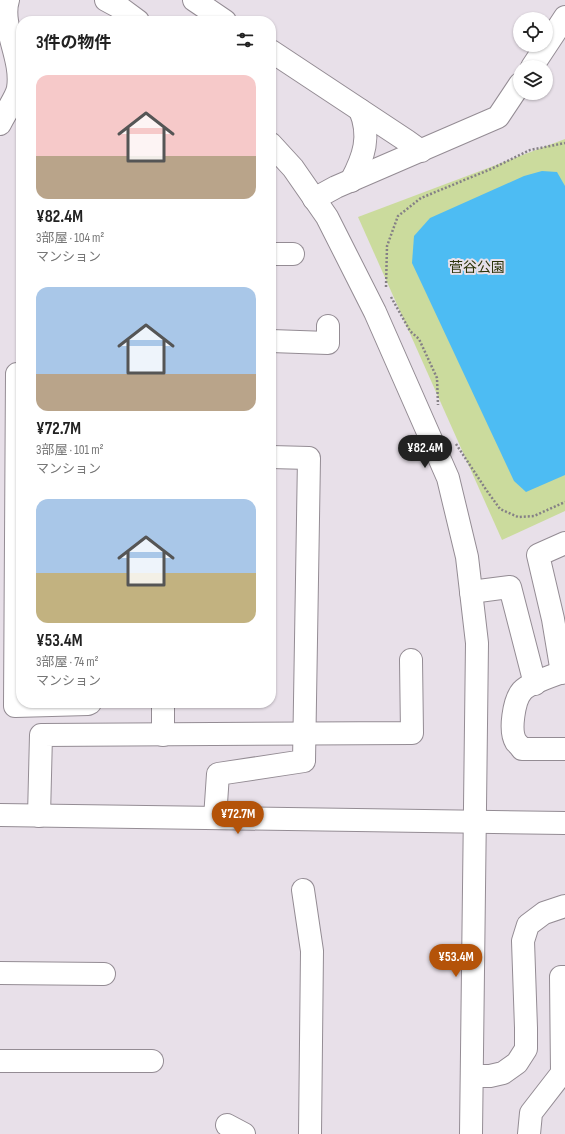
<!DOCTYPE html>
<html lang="ja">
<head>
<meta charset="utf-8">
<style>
  body { margin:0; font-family:"Sofia Sans Condensed","Noto Sans JP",sans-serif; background:#f6f6f6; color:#222; height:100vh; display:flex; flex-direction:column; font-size:15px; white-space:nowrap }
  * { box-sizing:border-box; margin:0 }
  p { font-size:13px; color:#767676 }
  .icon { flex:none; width:22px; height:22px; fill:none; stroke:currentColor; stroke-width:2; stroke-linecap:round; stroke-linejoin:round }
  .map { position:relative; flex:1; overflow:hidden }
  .sheet { position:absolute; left:16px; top:16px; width:260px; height:692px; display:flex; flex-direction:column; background:#fff; border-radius:16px; box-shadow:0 1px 3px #0004 }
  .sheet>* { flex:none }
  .tools { position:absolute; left:513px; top:12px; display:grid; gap:8px }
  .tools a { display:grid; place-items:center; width:40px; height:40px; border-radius:50%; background:#fff; box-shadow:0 1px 3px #0004; font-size:20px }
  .price { position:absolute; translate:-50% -34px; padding:0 9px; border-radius:14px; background:#b45309; color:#fff; font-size:13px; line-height:26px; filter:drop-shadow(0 1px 2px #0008) }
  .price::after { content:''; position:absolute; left:50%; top:24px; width:12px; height:9px; margin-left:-6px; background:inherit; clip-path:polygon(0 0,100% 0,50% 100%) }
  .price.active { background:#222; color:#fff }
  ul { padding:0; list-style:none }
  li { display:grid; align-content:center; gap:8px; height:212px; padding:0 20px }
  li span { display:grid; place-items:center; height:124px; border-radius:12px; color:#555 }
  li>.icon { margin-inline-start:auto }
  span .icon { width:72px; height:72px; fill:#fffc; stroke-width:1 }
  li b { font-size:17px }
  h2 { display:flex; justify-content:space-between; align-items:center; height:48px; padding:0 20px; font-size:17px }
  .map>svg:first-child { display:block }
  .green { fill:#cbdb9d }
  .water { fill:#4dbcf3 }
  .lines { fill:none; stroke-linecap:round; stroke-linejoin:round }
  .minor-casing { stroke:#948c94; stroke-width:24 }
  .path { stroke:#858086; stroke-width:2.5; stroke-dasharray:2 2; stroke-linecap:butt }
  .minor { stroke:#fff; stroke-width:22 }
  .labels { text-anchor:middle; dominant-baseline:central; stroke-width:4; stroke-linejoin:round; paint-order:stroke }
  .park-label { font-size:14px; fill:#2c340a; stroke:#e8e0e9 }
</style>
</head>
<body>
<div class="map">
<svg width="565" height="1134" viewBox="0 0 565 1134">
  <rect width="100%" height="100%" fill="#e8e0e9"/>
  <path class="green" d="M565,139V511L502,540L358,217Z"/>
  <path class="water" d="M542,171L557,172L565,186V475L526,492L514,481L412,263L414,236L430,218L524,176Z"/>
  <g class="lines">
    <defs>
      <g id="minor">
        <path d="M106,0L119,7L138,21"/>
        <path d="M194,0L225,21"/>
        <path d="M271,51L407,141L421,151"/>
        <path d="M532,67L565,17"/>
        <path d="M0,124C4,115 17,96 18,88C23,59 0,25 8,0"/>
        <path d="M271,144L293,168L327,217L375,312L448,478L467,557L477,643L471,1134"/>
        <path d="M351,181C364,157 371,136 360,110"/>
        <path d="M314,199L336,187L498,117L520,84"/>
        <path d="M271,254H293"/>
        <path d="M271,341L328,343V326"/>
        <path d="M21,374H17L15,706L88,704L90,703"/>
        <path d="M471,592L510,587L535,684"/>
        <path d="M565,671C555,675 529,683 522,691C514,700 509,731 516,742C518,744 520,746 522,749H565"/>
        <path d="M562,673L553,619L538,555L565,543"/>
        <path d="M163,735V703"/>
        <path d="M0,815L565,823"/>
        <path d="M39,816L41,735L412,733L411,660"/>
        <path d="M215,818L218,774L304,761L309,458L271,457"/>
        <path d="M303,890L312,951L310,1134"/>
        <path d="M0,973L104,974"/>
        <path d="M0,1061H152"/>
        <path d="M472,1076H490L503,1073L517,1063L526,1049V1028L523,941L528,925L544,913L565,906"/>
        <path d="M227,1125L244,1134"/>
        <path d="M529,1134L531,1113L562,1073L561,977H565"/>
      </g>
    </defs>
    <use href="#minor" class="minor-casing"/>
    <g class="path">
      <path d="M386,287L387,246L398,216L421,198L491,169L530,150L565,143"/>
      <path d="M391,297L410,331L419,339L437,378L438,405"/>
      <path d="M456,444L487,491L500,509L518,517L534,516L565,502"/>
    </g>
    <use href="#minor" class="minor"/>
  </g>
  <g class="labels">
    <g class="park-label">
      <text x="477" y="267">菅谷公園</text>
    </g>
  </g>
</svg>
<div class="tools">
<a><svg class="icon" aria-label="locate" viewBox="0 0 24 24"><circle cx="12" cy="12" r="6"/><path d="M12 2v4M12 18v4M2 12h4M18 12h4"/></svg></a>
<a><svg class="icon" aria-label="layers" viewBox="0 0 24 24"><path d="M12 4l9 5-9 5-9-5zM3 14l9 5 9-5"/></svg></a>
</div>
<b class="price active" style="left:425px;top:469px">¥82.4M</b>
<b class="price" style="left:238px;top:835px">¥72.7M</b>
<b class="price" style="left:456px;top:978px">¥53.4M</b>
<section class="sheet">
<h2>3件の物件<svg class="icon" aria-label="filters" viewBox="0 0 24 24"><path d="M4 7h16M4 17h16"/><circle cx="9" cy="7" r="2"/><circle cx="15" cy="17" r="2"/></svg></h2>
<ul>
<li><span style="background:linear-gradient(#f6c9c9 65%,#b9a48a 0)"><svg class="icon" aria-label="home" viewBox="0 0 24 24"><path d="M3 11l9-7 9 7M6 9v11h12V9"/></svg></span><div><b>¥82.4M</b><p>3部屋 · 104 m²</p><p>マンション</p></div></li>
<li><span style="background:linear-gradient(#a9c7e8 70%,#b9a48a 0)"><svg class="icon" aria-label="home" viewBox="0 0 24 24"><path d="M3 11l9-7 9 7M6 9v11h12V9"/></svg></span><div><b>¥72.7M</b><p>3部屋 · 101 m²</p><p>マンション</p></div></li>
<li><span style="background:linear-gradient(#a9c7e8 60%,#c2b280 0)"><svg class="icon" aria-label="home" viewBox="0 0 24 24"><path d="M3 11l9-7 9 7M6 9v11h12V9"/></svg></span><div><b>¥53.4M</b><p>3部屋 · 74 m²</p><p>マンション</p></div></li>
</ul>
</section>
</div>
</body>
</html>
